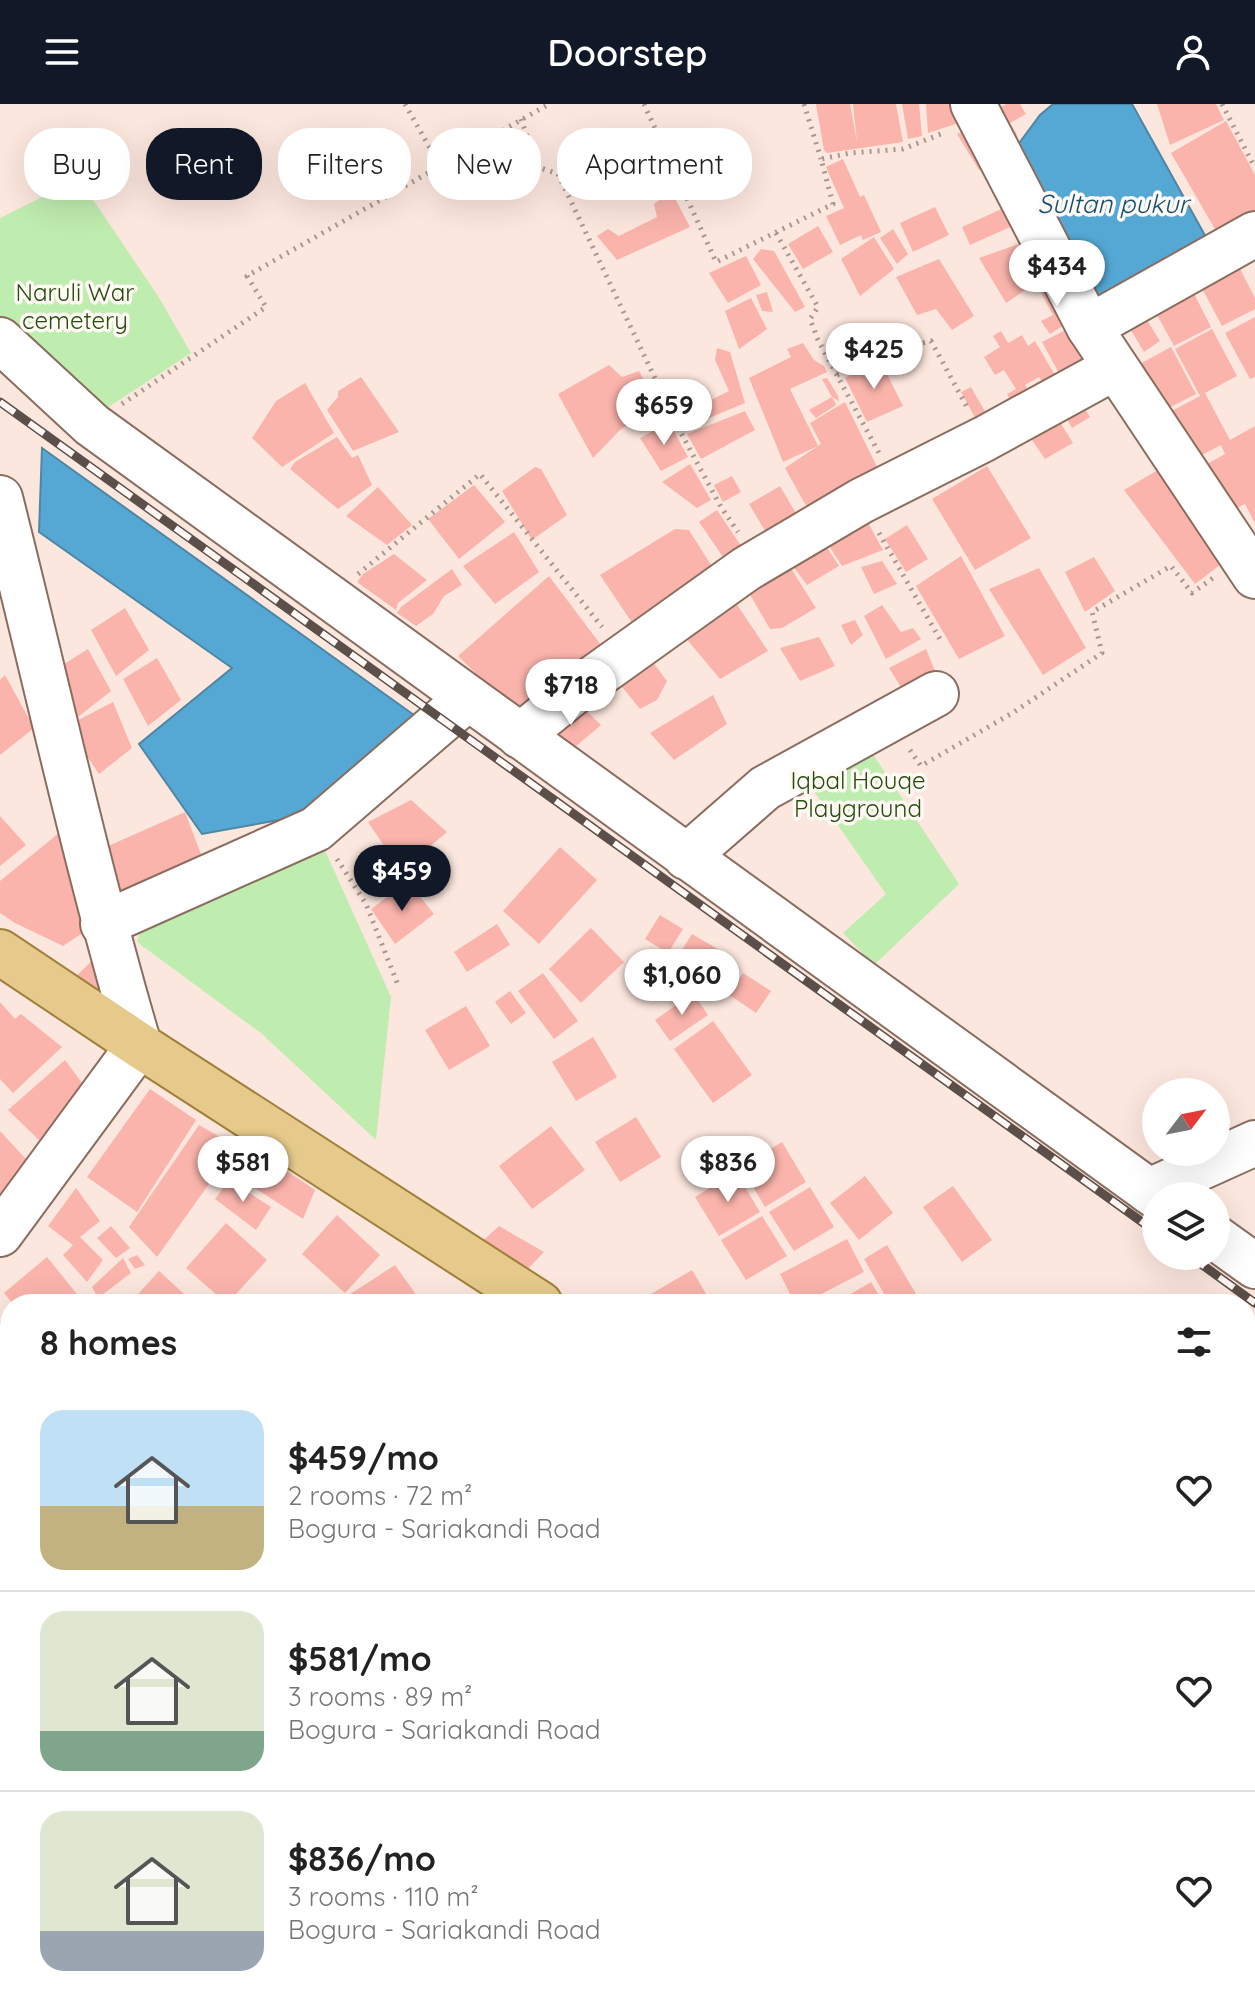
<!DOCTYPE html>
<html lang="en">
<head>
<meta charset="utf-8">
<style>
  body { margin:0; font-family:Quicksand,sans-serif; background:#f2f2f2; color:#222; height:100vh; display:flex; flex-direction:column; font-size:30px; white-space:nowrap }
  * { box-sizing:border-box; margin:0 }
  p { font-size:26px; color:#767676 }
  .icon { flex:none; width:44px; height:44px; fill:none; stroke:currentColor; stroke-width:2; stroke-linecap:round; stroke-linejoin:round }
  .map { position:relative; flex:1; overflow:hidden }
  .details { position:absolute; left:0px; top:1190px; width:1256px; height:712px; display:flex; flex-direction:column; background:#fff; border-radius:32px 32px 0 0; box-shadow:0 8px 32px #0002 }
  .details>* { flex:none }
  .banner { position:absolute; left:24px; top:24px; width:800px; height:72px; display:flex; gap:16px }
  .needle { width:52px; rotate:58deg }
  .buttons { position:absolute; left:1142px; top:974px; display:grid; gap:16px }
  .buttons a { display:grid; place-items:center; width:88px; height:88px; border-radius:50%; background:#fff; box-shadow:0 8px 32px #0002; font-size:40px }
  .price { position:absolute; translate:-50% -68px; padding:0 18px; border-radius:28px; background:#fff; color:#222; font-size:26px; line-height:52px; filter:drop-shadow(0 2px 4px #0008) }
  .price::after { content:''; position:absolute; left:50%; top:48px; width:24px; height:18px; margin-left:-12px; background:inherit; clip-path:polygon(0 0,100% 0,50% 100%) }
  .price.active { background:#111827; color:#fff }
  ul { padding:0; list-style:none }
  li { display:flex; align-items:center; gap:24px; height:200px; padding:0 40px }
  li+li { border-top:2px solid #e0e0e0 }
  li span { display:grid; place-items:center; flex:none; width:224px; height:160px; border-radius:24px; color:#555 }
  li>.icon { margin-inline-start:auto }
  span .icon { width:96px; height:96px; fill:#fffc; stroke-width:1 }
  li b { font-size:34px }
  h2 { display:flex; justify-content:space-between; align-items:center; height:96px; padding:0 40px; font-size:34px }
  .tag { padding:0 28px; border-radius:32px; background:#fff; box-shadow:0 8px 32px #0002; font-size:28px; line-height:72px }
  .tag.active { background:#111827; color:#fff }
  header { display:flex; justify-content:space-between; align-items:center; height:104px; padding:0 40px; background:#111827; color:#fff; font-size:36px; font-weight:600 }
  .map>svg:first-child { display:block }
  .green { fill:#bfecaf }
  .water { fill:#55a8d4; stroke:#5086a3; stroke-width:2 }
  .building { fill:#fab4ac }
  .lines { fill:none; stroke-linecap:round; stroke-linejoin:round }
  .minor-casing { stroke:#8a6d5f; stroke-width:48 }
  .major-casing { stroke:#a17f39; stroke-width:48 }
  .path { stroke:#a8978f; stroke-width:5; stroke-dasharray:2 6; stroke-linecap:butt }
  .minor { stroke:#fff; stroke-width:44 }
  .major { stroke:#e5ca8b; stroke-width:44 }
  .rail-casing { stroke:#5c4e48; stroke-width:9 }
  .rail { stroke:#fff8f5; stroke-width:6; stroke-dasharray:18; stroke-linecap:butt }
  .labels { text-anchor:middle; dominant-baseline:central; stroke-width:7; stroke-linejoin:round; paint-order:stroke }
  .park-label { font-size:24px; fill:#234f0d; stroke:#fff8f5 }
  .water-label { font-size:26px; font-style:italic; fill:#0e516f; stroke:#fff8f5 }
</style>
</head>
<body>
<header><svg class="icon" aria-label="menu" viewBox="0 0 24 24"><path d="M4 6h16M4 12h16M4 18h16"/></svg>Doorstep<svg class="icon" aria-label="person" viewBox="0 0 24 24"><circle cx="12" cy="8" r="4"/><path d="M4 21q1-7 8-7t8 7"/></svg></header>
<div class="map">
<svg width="1255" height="1902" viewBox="0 0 1255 1902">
  <rect width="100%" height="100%" fill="#fce7de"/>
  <g class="green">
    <path d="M79,75L158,192L191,249L87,317L0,236V114Z"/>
    <path d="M868,643L959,780L874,861L843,829L886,790L807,677Z"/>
    <path d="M323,742L391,893L376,1036L262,930L137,838L146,808Z"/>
    <path d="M820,1892H1150L1139,1902H830Z"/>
  </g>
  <g class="water">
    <path d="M1053,0H1132L1207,135L1096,205L1017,42L1040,11Z"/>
    <path d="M42,344L414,611L312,710L202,730L139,640L232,564L39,428Z"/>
  </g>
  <g class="building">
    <path d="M816,0H850L857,38L853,0H896L903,38L827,49L824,46Z"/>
    <path d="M902,0H919L922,32L908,35Z"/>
    <path d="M926,0H962L968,16L928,29Z"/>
    <path d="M1006,0H1020L1026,10L1010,19L1017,31L1000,40L985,12Z"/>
    <path d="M1157,0H1216L1224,16L1170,41Z"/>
    <path d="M1226,17L1255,71V108L1216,127L1171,49Z"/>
    <path d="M974,20L996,56L979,66L957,30Z"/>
    <path d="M843,55L860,93L864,91L881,128L863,136L861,131L840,141L826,112L844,104L826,63Z"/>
    <path d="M671,87L690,123L617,156L597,132L608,125L619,132L657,113L654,100Z"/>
    <path d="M1017,98L1026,116L970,141L962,123Z"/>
    <path d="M935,103L949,131L913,148L900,119Z"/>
    <path d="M818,122L833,148L803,165L788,140Z"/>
    <path d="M893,125L908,150L897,160L880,134Z"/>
    <path d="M874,133L894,165L860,192L841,155Z"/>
    <path d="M1030,136L1046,172L1006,199L979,154Z"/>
    <path d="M761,145L774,147L805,203L795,208L753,155Z"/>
    <path d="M746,152L761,181L728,199L709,169Z"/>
    <path d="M939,155L974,212L952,226L936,205L917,211L896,173Z"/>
    <path d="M1235,155L1255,194V205L1222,222L1197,175Z"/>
    <path d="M1187,176L1211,223L1174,242L1149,196Z"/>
    <path d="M1057,177L1077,213L1050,230L1041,217L1053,211L1041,189Z"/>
    <path d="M767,188L773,208L762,207L756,191Z"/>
    <path d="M751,194L767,225L739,245L725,207Z"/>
    <path d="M1145,213L1160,237L1144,248L1129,223Z"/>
    <path d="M1255,213V273L1250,275L1225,229Z"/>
    <path d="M1077,220L1099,257L1066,282L1042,238Z"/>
    <path d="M1212,225L1237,272L1205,289L1230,336L1255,322V419L1245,400L1213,416L1189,370L1225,350L1221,341L1192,356L1168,309L1200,292L1175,245Z"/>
    <path d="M1001,227L1008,239L1022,231L1028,242L1035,237L1062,283L1050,290L1039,273L1025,281L1034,295L1016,306L1007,290L1016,285L1004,266L995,271L984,253L1000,243L993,232Z"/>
    <path d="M803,239L814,256L824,262L827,268L790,285L818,342L783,358L749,274L791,253L787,245Z"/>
    <path d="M1171,243L1196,290L1159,309L1134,263Z"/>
    <path d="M717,244L730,248L745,299L685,324L671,297L684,292L691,306L729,287L715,256Z"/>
    <path d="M879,254L903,302L867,318L845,274Z"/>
    <path d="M609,261L622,273L639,267L665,314L656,319L638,313L620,326L593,354L558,290Z"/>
    <path d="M361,273L399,328L353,347L327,306L338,293V287Z"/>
    <path d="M827,274L838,292L839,297L832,293L822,275Z"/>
    <path d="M305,279L334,329L282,363L252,334L276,297Z"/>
    <path d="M971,283L992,320L982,326L961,288Z"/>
    <path d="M1075,289L1090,313L1072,324L1058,300Z"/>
    <path d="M832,293L836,301L816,314L809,306Z"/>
    <path d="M845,298L885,379L814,416L785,364L821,340L810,319Z"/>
    <path d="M1051,304L1073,339L1045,355L1021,320Z"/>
    <path d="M745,307L755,326L701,355L687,330Z"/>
    <path d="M669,318L688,353L661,367L640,334Z"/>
    <path d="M337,333L352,354L358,351L372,381L338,405L290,365L295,358Z"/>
    <path d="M1173,357L1229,454L1195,480L1124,386Z"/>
    <path d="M690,360L711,396L697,404L662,378Z"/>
    <path d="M987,362L1031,434L975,466L932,395Z"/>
    <path d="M535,363L541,365L567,411L532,436L502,387Z"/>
    <path d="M732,372L741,388L723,398L714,381Z"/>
    <path d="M474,381L505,418L459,455L428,415Z"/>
    <path d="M780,382L801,418L770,435L749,400Z"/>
    <path d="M378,383L412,421L387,441L346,412Z"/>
    <path d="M860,404L883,446L842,462L818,425Z"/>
    <path d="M717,406L741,442L723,453L699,418Z"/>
    <path d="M907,421L928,455L906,468L885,435Z"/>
    <path d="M675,425L689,426L716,469L637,526L600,471Z"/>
    <path d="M514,428L539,468L495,500L463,462Z"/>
    <path d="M817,428L839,462L807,481L784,450Z"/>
    <path d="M394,450L427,476L398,499L396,506L357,478L363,470Z"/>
    <path d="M961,452L1005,532L959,555L916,482Z"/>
    <path d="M1094,453L1115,487L1085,508L1065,468Z"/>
    <path d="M882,457L897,480L874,490L861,463Z"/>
    <path d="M787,458L816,504L782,524L770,525L745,482Z"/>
    <path d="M1039,464L1086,544L1043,571L989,485Z"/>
    <path d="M452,465L462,481L444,492L433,510L416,522L397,509L401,503Z"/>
    <path d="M549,472L601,541L522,614L458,552Z"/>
    <path d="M732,493L768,547L720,575L679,526Z"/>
    <path d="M882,501L901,528L913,524L921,535L886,555L864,512Z"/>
    <path d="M125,504L149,546L116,572L91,526Z"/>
    <path d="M855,516L863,531L851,541L841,521Z"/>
    <path d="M819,533L835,562L800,577L780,544Z"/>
    <path d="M88,545L111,587L78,613L53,567Z"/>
    <path d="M643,545L667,577L657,596L640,605L610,568Z"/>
    <path d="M926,545L939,577L909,596L889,564Z"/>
    <path d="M157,554L181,596L148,622L123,575Z"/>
    <path d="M5,571L34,624L0,651V576Z"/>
    <path d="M713,591L727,620L674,656L650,629Z"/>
    <path d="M113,598L132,644L99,670L67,622Z"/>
    <path d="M577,598L601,621L568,649L540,623Z"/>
    <path d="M411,696L447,728L401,767L368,718Z"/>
    <path d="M185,708L207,766L105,812L90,750Z"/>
    <path d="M0,712L26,741L0,762Z"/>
    <path d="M59,729L93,822L63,842L15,819L0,809V777Z"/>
    <path d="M560,743L597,776L539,840L503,807Z"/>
    <path d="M408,778L434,810L395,840L371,805Z"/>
    <path d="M660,811L683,825L668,849L645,835Z"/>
    <path d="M497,820L510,841L467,868L454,848Z"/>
    <path d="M591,824L624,858L581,899L549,865Z"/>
    <path d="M692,830L728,851L716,871L680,849Z"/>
    <path d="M103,846L114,901L68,880Z"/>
    <path d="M543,869L578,917L554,935L518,887Z"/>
    <path d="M743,869L771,887L756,909L728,890Z"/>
    <path d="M510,887L526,909L511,920L495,898Z"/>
    <path d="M693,889L708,911L670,937L655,916Z"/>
    <path d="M0,898L15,915L21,910L62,943L13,989L0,975Z"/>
    <path d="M466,902L490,942L449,966L425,926Z"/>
    <path d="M713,917L752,971L713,999L674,945Z"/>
    <path d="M593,933L617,973L576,997L552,958Z"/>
    <path d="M65,956L88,987L45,1042L8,1006Z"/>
    <path d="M150,985L196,1016L137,1108L87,1073Z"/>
    <path d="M636,1013L661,1053L620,1078L595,1038Z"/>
    <path d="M199,1021L236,1042L157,1153L129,1123Z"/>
    <path d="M551,1022L585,1066L532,1105L499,1062Z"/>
    <path d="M0,1027L37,1067L0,1108Z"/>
    <path d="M243,1037L315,1086L303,1115L230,1068Z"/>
    <path d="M782,1038L806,1078L765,1103L741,1063Z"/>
    <path d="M736,1068L760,1108L719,1132L695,1093Z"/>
    <path d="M865,1072L893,1109L859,1136L830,1099Z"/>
    <path d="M229,1076L271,1103L256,1126L215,1095Z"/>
    <path d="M953,1082L992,1136L962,1158L923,1103Z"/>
    <path d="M810,1083L834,1123L794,1147L769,1108Z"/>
    <path d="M76,1084L100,1117L80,1133L103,1156L87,1178L63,1151L73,1141L48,1122Z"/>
    <path d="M337,1111L380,1151L345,1189L302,1150Z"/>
    <path d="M762,1112L787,1152L746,1176L721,1136Z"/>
    <path d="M226,1119L267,1156L227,1200L186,1164Z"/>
    <path d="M111,1122L130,1144L116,1154L97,1134Z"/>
    <path d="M499,1122L544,1148L523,1170L477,1142Z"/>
    <path d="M847,1135L864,1168L802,1200H795L780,1170Z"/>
    <path d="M887,1141L922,1200H890L864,1155Z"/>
    <path d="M137,1151L145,1161L135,1165L128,1155Z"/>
    <path d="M47,1153L85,1200H13L4,1189Z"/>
    <path d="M123,1154L131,1169L98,1194L92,1183Z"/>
    <path d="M395,1161L417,1192L406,1200H335Z"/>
    <path d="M692,1166L712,1200H643L639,1197Z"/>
    <path d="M159,1167L195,1200H129Z"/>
    <path d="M871,1178L884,1200H841L839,1197Z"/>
    <path d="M0,1216L10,1228V1292L0,1281Z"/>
    <path d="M2,1315L10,1325V1355L0,1363Z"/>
    <path d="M1246,1423L1255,1437V1515L1246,1501Z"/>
    <path d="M0,1554L10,1568V1605L0,1613Z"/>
    <path d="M0,1645L10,1660V1692L0,1698Z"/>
    <path d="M4,1707H10V1754L0,1760V1709Z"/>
    <path d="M10,1778V1843L0,1827V1783Z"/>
    <path d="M3,1868L10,1880V1892H17L22,1902H0V1869Z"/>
    <path d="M1246,1885L1255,1896V1902H1156L1147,1892H1246Z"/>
    <path d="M30,1892H76L56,1902H35Z"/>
    <path d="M107,1892H160L140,1902H112Z"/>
    <path d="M171,1892H218L224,1902H174Z"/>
    <path d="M236,1892H269L255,1902H241Z"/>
    <path d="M348,1892H415L420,1902H353Z"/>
    <path d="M427,1892H497L478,1902H434Z"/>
    <path d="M511,1892H548L553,1902H493Z"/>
    <path d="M600,1892H623L628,1902H585L584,1900Z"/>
    <path d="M659,1892H672L679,1902H641Z"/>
    <path d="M684,1892H730L736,1902H690Z"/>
  </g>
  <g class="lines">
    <defs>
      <g id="minor">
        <path d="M973,0L1089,223L1255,472"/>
        <path d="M1089,223L1255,130"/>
        <path d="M0,236L92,321L1156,1092"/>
        <path d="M0,394C46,576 86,761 139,941L0,1130"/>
        <path d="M520,632L574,588L746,465L861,397L984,335L1114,264"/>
        <path d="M686,753L765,684L936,590"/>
        <path d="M103,820L316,725L468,594"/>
        <path d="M1149,1087L1255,1039"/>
        <path d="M1216,1134L1255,1162"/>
        <path d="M1246,1558L1255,1553"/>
      </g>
      <g id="major">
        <path d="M0,848L139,941L540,1200"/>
        <path d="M1246,1814L1255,1827"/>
      </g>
    </defs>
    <use href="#minor" class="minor-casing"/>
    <use href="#major" class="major-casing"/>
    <g class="path">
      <path d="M405,0L440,62"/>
      <path d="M644,0L716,158L833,100L821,55L850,49L903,45L946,28"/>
      <path d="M804,0L821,55"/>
      <path d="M1222,0L1255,64"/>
      <path d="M521,15L538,63L558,70L681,329L721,403L738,428"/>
      <path d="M776,129L818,203L810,215L818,236L879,349"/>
      <path d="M837,271L911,235L918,240L931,237L967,303"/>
      <path d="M122,300L266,203L247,172L549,0"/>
      <path d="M879,429L941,537"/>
      <path d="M358,470L480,370L602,523"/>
      <path d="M910,646L921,662L1014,608L1102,549L1092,508L1171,462L1192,489L1213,474"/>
      <path d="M337,755L366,800L398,881"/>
      <path d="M1246,1394L1255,1411"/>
      <path d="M883,1892L891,1902"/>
      <path d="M960,1892L967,1902"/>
      <path d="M1045,1892L1053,1902"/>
      <path d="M955,1902L967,1892"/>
    </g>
    <use href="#minor" class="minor"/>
    <use href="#major" class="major"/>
    <defs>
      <g id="rail">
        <path d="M0,298L1156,1128"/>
        <path d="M1190,1152L1255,1199"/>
      </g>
    </defs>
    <use href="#rail" class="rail-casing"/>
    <use href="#rail" class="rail"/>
  </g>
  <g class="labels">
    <g class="park-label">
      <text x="75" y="188">Naruli War<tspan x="75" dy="28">cemetery</tspan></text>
      <text x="858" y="676">Iqbal Houqe<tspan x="858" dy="28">Playground</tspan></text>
    </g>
    <g class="water-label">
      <text x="1113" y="99">Sultan pukur</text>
    </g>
  </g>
</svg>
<div class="buttons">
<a><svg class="needle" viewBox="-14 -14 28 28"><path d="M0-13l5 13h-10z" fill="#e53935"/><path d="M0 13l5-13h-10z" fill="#767676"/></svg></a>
<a><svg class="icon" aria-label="layers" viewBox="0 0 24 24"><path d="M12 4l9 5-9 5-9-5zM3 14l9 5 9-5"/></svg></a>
</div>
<b class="price" style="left:1057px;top:204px">$434</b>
<b class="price" style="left:874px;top:287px">$425</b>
<b class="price" style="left:664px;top:343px">$659</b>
<b class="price" style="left:571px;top:623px">$718</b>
<b class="price active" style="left:402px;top:809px">$459</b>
<b class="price" style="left:682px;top:913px">$1,060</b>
<b class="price" style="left:243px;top:1100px">$581</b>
<b class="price" style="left:728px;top:1100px">$836</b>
<div class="banner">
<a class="tag">Buy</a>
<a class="tag active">Rent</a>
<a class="tag">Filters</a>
<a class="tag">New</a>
<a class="tag">Apartment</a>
</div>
<section class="details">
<h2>8 homes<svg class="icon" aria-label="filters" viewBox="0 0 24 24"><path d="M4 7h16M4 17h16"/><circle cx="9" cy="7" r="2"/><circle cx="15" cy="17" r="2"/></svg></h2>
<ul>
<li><span style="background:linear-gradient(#bfe0f5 60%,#c2b280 0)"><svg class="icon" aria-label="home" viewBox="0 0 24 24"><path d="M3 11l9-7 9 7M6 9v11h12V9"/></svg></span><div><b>$459/mo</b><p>2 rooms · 72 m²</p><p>Bogura - Sariakandi Road</p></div><svg class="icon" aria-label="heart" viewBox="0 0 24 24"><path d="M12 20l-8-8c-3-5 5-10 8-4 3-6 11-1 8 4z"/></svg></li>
<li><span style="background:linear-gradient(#dfe7d0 75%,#7fa58c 0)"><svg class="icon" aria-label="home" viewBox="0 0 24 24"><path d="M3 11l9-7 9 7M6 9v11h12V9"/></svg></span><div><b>$581/mo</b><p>3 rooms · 89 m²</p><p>Bogura - Sariakandi Road</p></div><svg class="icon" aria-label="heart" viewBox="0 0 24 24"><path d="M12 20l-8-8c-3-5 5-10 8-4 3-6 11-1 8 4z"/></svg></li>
<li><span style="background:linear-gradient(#dfe7d0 75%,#9aa5b1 0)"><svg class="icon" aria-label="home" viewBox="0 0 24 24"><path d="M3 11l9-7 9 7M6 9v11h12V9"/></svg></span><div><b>$836/mo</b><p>3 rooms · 110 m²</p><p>Bogura - Sariakandi Road</p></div><svg class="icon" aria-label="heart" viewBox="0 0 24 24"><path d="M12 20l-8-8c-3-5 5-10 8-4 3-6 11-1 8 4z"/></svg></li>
</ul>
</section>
</div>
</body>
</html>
